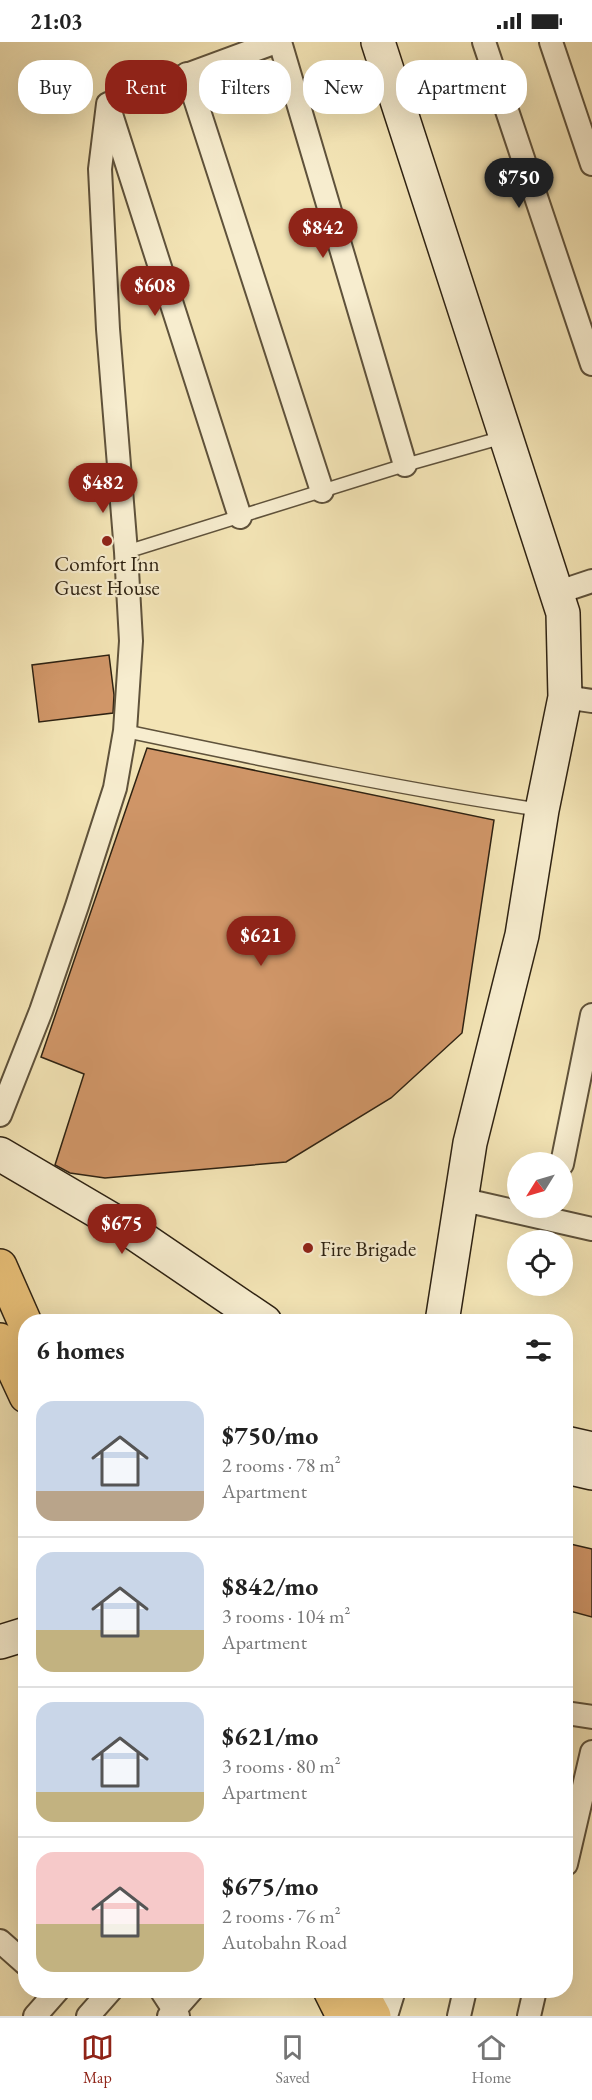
<!DOCTYPE html>
<html lang="en">
<head>
<meta charset="utf-8">
<style>
  body { margin:0; font-family:"EB Garamond",serif; background:#f2f2f2; color:#222; height:100vh; display:flex; flex-direction:column; font-size:22px; white-space:nowrap }
  * { box-sizing:border-box; margin:0 }
  p { font-size:20px; color:#767676 }
  .icon { flex:none; width:33px; height:33px; fill:none; stroke:currentColor; stroke-width:2; stroke-linecap:round; stroke-linejoin:round }
  .map { position:relative; flex:1; overflow:hidden }
  .details { position:absolute; left:18px; top:1272px; width:555px; height:684px; display:flex; flex-direction:column; background:#fff; border-radius:24px; box-shadow:0 6px 24px #0002 }
  .details>* { flex:none }
  .top-card { position:absolute; left:18px; top:18px; width:556px; height:54px; display:flex; gap:12px }
  .needle { width:39px; rotate:233deg }
  .buttons { position:absolute; left:507px; top:1110px; display:grid; gap:12px }
  .buttons a { display:grid; place-items:center; width:66px; height:66px; border-radius:50%; background:#fff; box-shadow:0 6px 24px #0002; font-size:30px }
  .price { position:absolute; translate:-50% -51px; padding:0 14px; border-radius:21px; background:#8f2418; color:#fff; font-size:20px; line-height:39px; filter:drop-shadow(0 2px 3px #0008) }
  .price::after { content:''; position:absolute; left:50%; top:36px; width:18px; height:14px; margin-left:-9px; background:inherit; clip-path:polygon(0 0,100% 0,50% 100%) }
  .price.active { background:#222; color:#fff }
  ul { padding:0; list-style:none }
  li { display:flex; align-items:center; gap:18px; height:150px; padding:0 18px }
  li+li { border-top:2px solid #e0e0e0 }
  li span { display:grid; place-items:center; flex:none; width:168px; height:120px; border-radius:18px; color:#555 }
  li>.icon { margin-inline-start:auto }
  span .icon { width:72px; height:72px; fill:#fffc; stroke-width:1 }
  li b { font-size:26px }
  h2 { display:flex; justify-content:space-between; align-items:center; height:72px; padding:0 18px; font-size:26px }
  .pill { padding:0 21px; border-radius:24px; background:#fff; box-shadow:0 6px 24px #0002; font-size:21px; line-height:54px }
  .pill.active { background:#8f2418; color:#fff }
  .status { display:flex; justify-content:space-between; align-items:center; height:42px; padding:0 30px; background:#fff; direction:ltr }
  .status svg { height:16px; fill:currentColor }
  .tabs { display:flex; justify-content:space-around; align-items:center; height:84px; border-top:2px solid #e0e0e0; background:#fff; font-size:16px; color:#767676 }
  .tabs a { display:grid; justify-items:center; gap:3px }
  .tabs .active { color:#8f2418 }
  .map>svg:first-child { display:block }
  .building { fill:#d09668; stroke:#2e2212; stroke-width:1.5 }
  .lines { fill:none; stroke-linecap:round; stroke-linejoin:round }
  .lane-casing { stroke:#5f523b; stroke-width:15 }
  .street-casing { stroke:#5f523b; stroke-width:26 }
  .secondary-casing { stroke:#2e2212; stroke-width:36 }
  .highway-casing { stroke:#2e2212; stroke-width:36 }
  .lane { stroke:#f7edcf; stroke-width:12 }
  .street { stroke:#f7edcf; stroke-width:22 }
  .secondary { stroke:#f7edcf; stroke-width:33 }
  .highway { stroke:#eac27a; stroke-width:33 }
  .poi-dot { fill:#8f2418; stroke:#f7edcf; stroke-width:2 }
  .labels { text-anchor:middle; dominant-baseline:central; stroke-width:4.5; stroke-linejoin:round; paint-order:stroke }
  .poi-label { font-size:21px; fill:#2e2212; stroke:#f7edcf }
</style>
</head>
<body>
<div class="status"><b>21:03</b><svg viewBox="0 0 49 12"><path d="M0 12V9h3v3zM5 12V6h3v6zM10 12V3h3v9zM15 12V0h3v12zM26 1h20v11H26zM47 4h2v5h-2z"/></svg></div>
<div class="map">
<svg width="592" height="1974" viewBox="0 0 592 1974">
  <rect width="100%" height="100%" fill="#f3e4b5"/>
  <filter id="stains"><feTurbulence type="fractalNoise" baseFrequency=".00333" numOctaves="4"/><feColorMatrix values="0 0 0 0 .2 0 0 0 0 .09 0 0 0 0 .02 0 0 0 .5 -.17"/></filter>
  <radialGradient id="worn" r=".72"><stop offset=".6" stop-color="#630" stop-opacity="0"/><stop offset="1" stop-color="#630" stop-opacity=".3"/></radialGradient>
  <g class="building">
    <path d="M109,613L114,653L113,671L39,680L32,623Z"/>
    <path d="M147,706L494,778L462,991L391,1056L286,1120L105,1136L70,1131L55,1123L84,1032L41,1015Z"/>
    <path d="M566,1501L592,1507V1575L566,1568Z"/>
  </g>
  <g class="lines">
    <defs>
      <g id="lane">
        <path d="M126,510L405,423L504,395"/>
        <path d="M125,689C263,718 402,747 541,768"/>
      </g>
      <g id="street">
        <path d="M280,0L405,423"/>
        <path d="M484,0L592,322"/>
        <path d="M551,0L592,122"/>
        <path d="M187,32L322,449"/>
        <path d="M110,69L240,475"/>
        <path d="M556,551L592,539"/>
        <path d="M565,655L592,659"/>
        <path d="M0,1073L41,969L77,864L115,746L125,689L131,599L126,510L108,287L100,127L108,62L276,0"/>
        <path d="M562,1122L592,973"/>
        <path d="M460,1157L592,1187"/>
        <path d="M566,1671L592,1675"/>
        <path d="M566,1822L592,1710"/>
        <path d="M0,1899L26,1922"/>
        <path d="M161,1948L178,1974"/>
        <path d="M35,1974L58,1948"/>
        <path d="M88,1974L111,1948"/>
        <path d="M169,1974L192,1948"/>
        <path d="M386,1974L394,1948"/>
        <path d="M459,1974L465,1948"/>
        <path d="M529,1974L535,1948"/>
      </g>
      <g id="secondary">
        <path d="M378,0L563,571L565,655L542,768L522,893L470,1101L442,1280"/>
        <path d="M0,1112L131,1189L265,1280"/>
        <path d="M566,1401L592,1407"/>
        <path d="M566,1425L592,1431"/>
        <path d="M0,1600L26,1592"/>
      </g>
      <g id="highway">
        <path d="M0,1224L26,1283"/>
        <path d="M0,1298L26,1354"/>
        <path d="M330,1948L343,1974"/>
        <path d="M360,1948L374,1974"/>
      </g>
    </defs>
    <use href="#lane" class="lane-casing"/>
    <use href="#street" class="street-casing"/>
    <use href="#secondary" class="secondary-casing"/>
    <use href="#highway" class="highway-casing"/>
    <use href="#lane" class="lane"/>
    <use href="#street" class="street"/>
    <use href="#secondary" class="secondary"/>
    <use href="#highway" class="highway"/>
  </g>
  <g class="poi-dot">
    <circle cx="107" cy="499" r="6"/>
    <circle cx="308" cy="1206" r="6"/>
  </g>
  <g class="labels">
    <g class="poi-label">
      <text x="107" y="521">Comfort Inn<tspan x="107" dy="24">Guest House</tspan></text>
      <text x="320" y="1206" text-anchor="start">Fire Brigade</text>
    </g>
  </g>
  <rect width="100%" height="100%" filter="url(#stains)"/>
  <rect width="100%" height="100%" fill="url(#worn)"/>
</svg>
<div class="buttons">
<a><svg class="needle" viewBox="-14 -14 28 28"><path d="M0-13l5 13h-10z" fill="#e53935"/><path d="M0 13l5-13h-10z" fill="#767676"/></svg></a>
<a><svg class="icon" aria-label="locate" viewBox="0 0 24 24"><circle cx="12" cy="12" r="6"/><path d="M12 2v4M12 18v4M2 12h4M18 12h4"/></svg></a>
</div>
<b class="price active" style="left:519px;top:167px">$750</b>
<b class="price" style="left:323px;top:217px">$842</b>
<b class="price" style="left:155px;top:275px">$608</b>
<b class="price" style="left:103px;top:472px">$482</b>
<b class="price" style="left:261px;top:925px">$621</b>
<b class="price" style="left:122px;top:1213px">$675</b>
<div class="top-card">
<a class="pill">Buy</a>
<a class="pill active">Rent</a>
<a class="pill">Filters</a>
<a class="pill">New</a>
<a class="pill">Apartment</a>
</div>
<section class="details">
<h2>6 homes<svg class="icon" aria-label="filters" viewBox="0 0 24 24"><path d="M4 7h16M4 17h16"/><circle cx="9" cy="7" r="2"/><circle cx="15" cy="17" r="2"/></svg></h2>
<ul>
<li><span style="background:linear-gradient(#c9d6e8 75%,#b9a48a 0)"><svg class="icon" aria-label="home" viewBox="0 0 24 24"><path d="M3 11l9-7 9 7M6 9v11h12V9"/></svg></span><div><b>$750/mo</b><p>2 rooms · 78 m²</p><p>Apartment</p></div></li>
<li><span style="background:linear-gradient(#c9d6e8 65%,#c2b280 0)"><svg class="icon" aria-label="home" viewBox="0 0 24 24"><path d="M3 11l9-7 9 7M6 9v11h12V9"/></svg></span><div><b>$842/mo</b><p>3 rooms · 104 m²</p><p>Apartment</p></div></li>
<li><span style="background:linear-gradient(#c9d6e8 75%,#c2b280 0)"><svg class="icon" aria-label="home" viewBox="0 0 24 24"><path d="M3 11l9-7 9 7M6 9v11h12V9"/></svg></span><div><b>$621/mo</b><p>3 rooms · 80 m²</p><p>Apartment</p></div></li>
<li><span style="background:linear-gradient(#f6c9c9 60%,#c2b280 0)"><svg class="icon" aria-label="home" viewBox="0 0 24 24"><path d="M3 11l9-7 9 7M6 9v11h12V9"/></svg></span><div><b>$675/mo</b><p>2 rooms · 76 m²</p><p>Autobahn Road</p></div></li>
</ul>
</section>
</div>
<nav class="tabs">
<a class="active"><svg class="icon" aria-label="map" viewBox="0 0 24 24"><path d="M3 6l6-2 6 2 6-2v14l-6 2-6-2-6 2zM9 4v14M15 6v14"/></svg>Map</a>
<a><svg class="icon" aria-label="saved" viewBox="0 0 24 24"><path d="M7 4h10v16l-5-4-5 4z"/></svg>Saved</a>
<a><svg class="icon" aria-label="home" viewBox="0 0 24 24"><path d="M3 11l9-7 9 7M6 9v11h12V9"/></svg>Home</a>
</nav>
</body>
</html>
